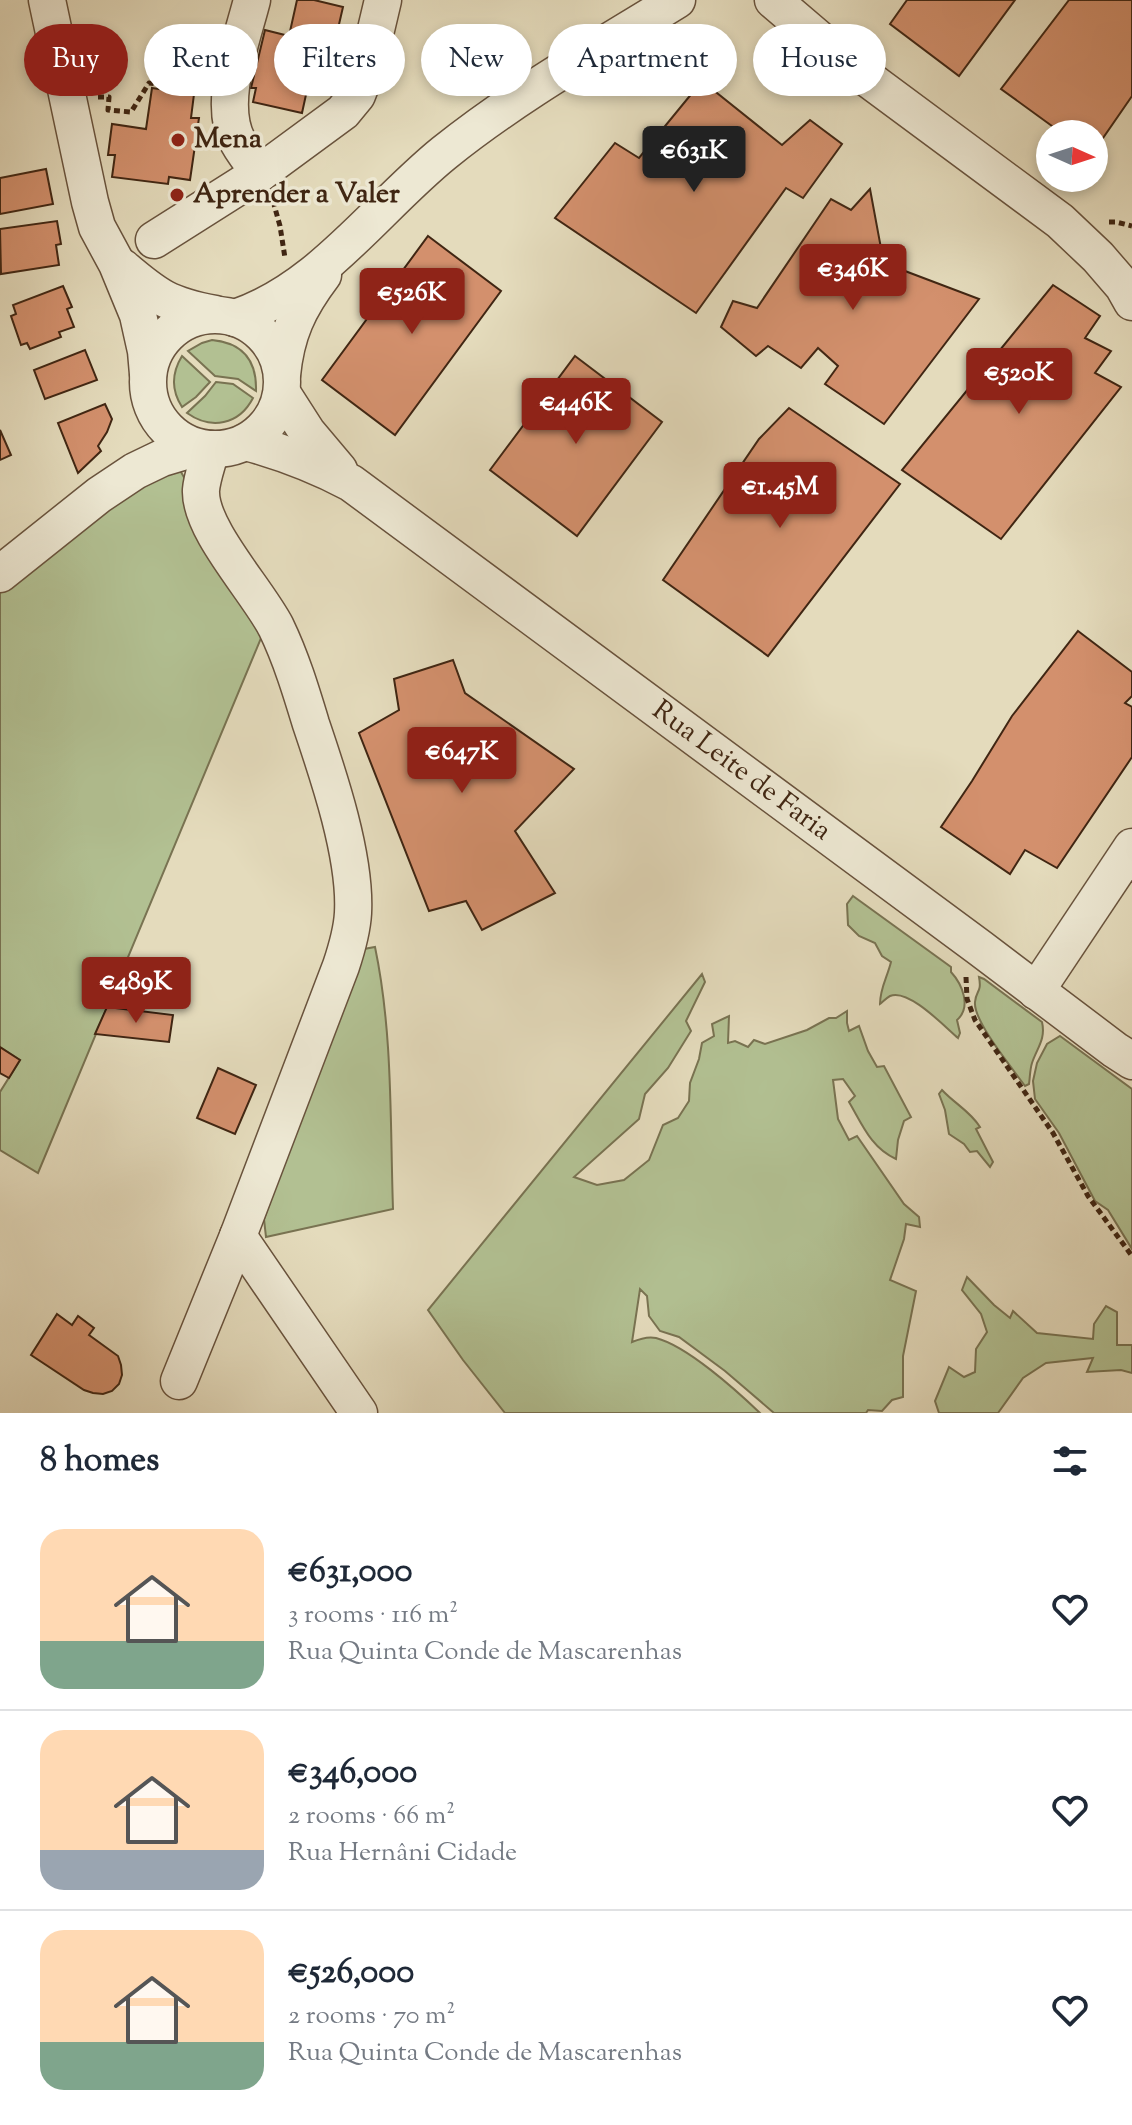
<!DOCTYPE html>
<html lang="en">
<head>
<meta charset="utf-8">
<style>
  body { margin:0; font-family:"Sorts Mill Goudy",serif; background:#f2f2f3; color:#1f2937; height:100vh; display:flex; flex-direction:column; font-size:30px; white-space:nowrap }
  * { box-sizing:border-box; margin:0 }
  p { font-size:26px; color:#747a83 }
  .icon { flex:none; width:44px; height:44px; fill:none; stroke:currentColor; stroke-width:2; stroke-linecap:round; stroke-linejoin:round }
  .map { position:relative; height:1413px; overflow:hidden }
  .sheet { display:flex; flex-direction:column; background:#fff; flex:1 }
  .sheet>* { flex:none }
  .banner { position:absolute; left:24px; top:24px; width:1084px; height:72px; display:flex; gap:16px }
  .needle { width:52px; rotate:93deg }
  .fabs { position:absolute; left:1036px; top:120px; display:grid; gap:16px }
  .fabs a { display:grid; place-items:center; width:72px; height:72px; border-radius:50%; background:#fff; box-shadow:0 4px 12px #0003; font-size:40px }
  .price { position:absolute; translate:-50% -68px; padding:0 18px; border-radius:8px; background:#8f2418; color:#fff; font-size:26px; line-height:52px; filter:drop-shadow(0 2px 4px #0008) }
  .price::after { content:''; position:absolute; left:50%; top:48px; width:24px; height:18px; margin-left:-12px; background:inherit; clip-path:polygon(0 0,100% 0,50% 100%) }
  .price.current { background:#222; color:#fff }
  ul { padding:0; list-style:none }
  li { display:flex; align-items:center; gap:24px; height:200px; padding:0 40px }
  li+li { border-top:2px solid #e0e1e3 }
  li span { display:grid; place-items:center; flex:none; width:224px; height:160px; border-radius:24px; color:#555 }
  li>.icon { margin-inline-start:auto }
  span .icon { width:96px; height:96px; fill:#fffc; stroke-width:1 }
  li b { font-size:34px }
  h2 { display:flex; justify-content:space-between; align-items:center; height:96px; padding:0 40px; font-size:34px }
  .pill { padding:0 28px; border-radius:36px; background:#fff; box-shadow:0 4px 12px #0003; font-size:28px; line-height:72px }
  .pill.current { background:#8f2418; color:#fff }
  .map>svg:first-child { display:block }
  .green { fill:#b2c092; stroke:#797352; stroke-width:2 }
  .building { fill:#d3906d; stroke:#402613; stroke-width:2 }
  .lines { fill:none; stroke-linecap:round; stroke-linejoin:round }
  .minor-casing { stroke:#69533d; stroke-width:39 }
  .path { stroke:#402613; stroke-width:5; stroke-dasharray:6 4; stroke-linecap:butt }
  .minor { stroke:#ede8d3; stroke-width:36 }
  .poi-dot { fill:#8f2418; stroke:#ede8d3; stroke-width:3 }
  .labels { text-anchor:middle; dominant-baseline:central; stroke-width:7; stroke-linejoin:round; paint-order:stroke }
  .poi-label { font-size:28px; font-weight:bold; fill:#402613; stroke:#ede8d3; text-anchor:start }
  .street-label { font-size:28px; fill:#402613; stroke:#ede8d3 }
</style>
</head>
<body>
<div class="map">
<svg width="1132" height="1413" viewBox="0 0 1132 1413">
  <rect width="100%" height="100%" fill="#e4dbbc"/>
  <filter id="stains"><feTurbulence type="fractalNoise" baseFrequency=".0025" numOctaves="4"/><feColorMatrix values="0 0 0 0 .2 0 0 0 0 .09 0 0 0 0 .02 0 0 0 .5 -.17"/></filter>
  <radialGradient id="worn" r=".72"><stop offset=".6" stop-color="#630" stop-opacity="0"/><stop offset="1" stop-color="#630" stop-opacity=".3"/></radialGradient>
  <g class="green">
    <path d="M212,340C243,343 257,360 256,391L238,379L215,376L188,351L202,343Z"/>
    <path d="M182,356L210,382L196,397L182,407C171,390 171,374 182,356Z"/>
    <path d="M216,382L233,384L253,398C239,425 211,430 187,413L205,396Z"/>
    <path d="M175,469L181,472L185,479L264,631L38,1173L0,1150V1092L20,1060L0,1047V593L153,473Z"/>
    <path d="M853,896L951,967V972C962,984 972,1007 957,1020L960,1033L958,1038C944,1026 908,988 890,996C886,998 883,1002 880,1004C880,988 887,978 891,962L882,956L875,943L859,936L848,925L847,904Z"/>
    <path d="M375,947C393,1033 390,1122 393,1209L266,1237L264,1219L359,954L364,949Z"/>
    <path d="M702,974L705,982L686,1021L691,1031L668,1068L645,1094L639,1119L574,1177L597,1185L624,1180L649,1160L663,1125L678,1118L689,1101L690,1083L699,1059L702,1043L714,1036L712,1024L729,1016L728,1043L735,1041L748,1047L754,1040L765,1044L807,1030L829,1018H836L847,1011V1023L849,1031L859,1026L868,1051L877,1067L884,1066L911,1117L904,1121L898,1140L896,1159C871,1148 862,1124 849,1102L855,1096L843,1079L833,1080L838,1119L849,1140L857,1136L904,1204L919,1217L920,1227L906,1224L904,1239L890,1280L916,1291L903,1356V1397L892,1400L882,1411L868,1410L866,1413H774L725,1371L679,1337L660,1331L649,1316L647,1296L640,1289L632,1342C639,1339 648,1336 656,1338C687,1346 736,1390 760,1413H505L463,1360L428,1310Z"/>
    <path d="M979,977L984,979L1042,1022C1046,1039 1037,1048 1032,1063C1030,1069 1030,1077 1029,1084L1025,1086C1013,1069 973,1021 975,1002C976,990 982,993 979,977Z"/>
    <path d="M1060,1036L1132,1089V1249L1108,1210L1095,1201L1059,1133L1035,1099L1033,1081L1037,1063L1047,1044Z"/>
    <path d="M942,1090C955,1104 970,1111 980,1127L976,1129L993,1162L990,1167L977,1151L970,1152L964,1144L949,1134L945,1110L939,1094Z"/>
    <path d="M967,1277L994,1305L1010,1318L1013,1311L1037,1333L1093,1339L1094,1324L1106,1306L1117,1312V1345H1132V1373L1121,1370L1087,1372L1093,1358L1046,1363L1023,1378L998,1413H939L935,1401L949,1367L964,1377L975,1372L976,1349L987,1332L981,1314L962,1290Z"/>
  </g>
  <g class="building">
    <path d="M297,0H314L343,7L337,33L344,35L339,59L322,55L314,92L307,90L302,113L253,102L256,88H251L265,30L289,36Z"/>
    <path d="M907,0H1015L959,76L890,24Z"/>
    <path d="M1069,0H1132V96L1094,151V134H1063L1001,89Z"/>
    <path d="M702,81L782,145L810,120L842,144L803,198L786,188L696,313L555,218L615,143L639,158Z"/>
    <path d="M152,88L194,94L191,118H199L190,180L169,177L168,184L112,177L115,155H108L112,124L146,129Z"/>
    <path d="M46,169L53,204L0,214V178Z"/>
    <path d="M870,189L883,259L905,271L979,299L884,424L825,384L838,366L818,348L801,368L768,346L756,356L721,327L733,301L757,308L831,199L851,210Z"/>
    <path d="M57,221L61,244L56,245L59,265L1,274L0,229Z"/>
    <path d="M428,236L501,291L395,435L322,380Z"/>
    <path d="M1053,285L1100,316L1085,338L1111,351L1095,373L1121,387L1001,539L902,470Z"/>
    <path d="M63,286L72,307L67,309L74,327L59,332L61,337L30,349L27,343L21,345L11,316L16,314L13,305Z"/>
    <path d="M85,350L97,380L45,399L34,370Z"/>
    <path d="M575,356L662,422L577,536L490,470Z"/>
    <path d="M105,404L112,419L107,432L98,446L101,451L78,473L58,423Z"/>
    <path d="M789,408L900,484L768,656L663,580L759,439Z"/>
    <path d="M0,430L11,455L0,460Z"/>
    <path d="M1078,631L1132,672V696L1125,703L1132,707V757L1057,868L1025,850L1010,874L941,827L972,781L1012,716Z"/>
    <path d="M453,660L465,693L574,769L515,831L555,893L482,930L466,901L429,911L359,733L399,710L394,679Z"/>
    <path d="M107,1007L173,1015L169,1042L95,1034Z"/>
    <path d="M0,1047L20,1060L9,1078L0,1073Z"/>
    <path d="M218,1068L256,1085L235,1134L197,1118Z"/>
    <path d="M57,1314L72,1325L78,1316L94,1328L89,1335L118,1356L121,1365L122,1375L119,1384L112,1391L103,1394L93,1393L84,1390L31,1355Z"/>
  </g>
  <g class="lines">
    <defs>
      <g id="minor">
        <path d="M47,0L90,202L97,227L117,264L138,315L146,351L148,374"/>
        <path d="M252,0C242,40 217,103 238,142C244,153 252,163 260,173"/>
        <path d="M773,0L848,64L1060,221L1098,257L1123,286L1132,302"/>
        <path d="M154,240L260,173L343,112L357,95L366,72L383,0"/>
        <path d="M122,267C157,297 168,305 215,314"/>
        <circle cx="215" cy="382" r="67"/>
        <path d="M235,318C320,290 376,208 444,153C516,95 598,49 677,0"/>
        <path d="M282,375C286,334 298,308 323,275"/>
        <path d="M282,393L307,432L339,470"/>
        <path id="s1" d="M246,442C283,452 317,465 351,483L980,948L1115,1050L1132,1061"/>
        <path d="M0,574L99,495L135,471L162,458L182,452L206,449"/>
        <path d="M1036,991L1132,847"/>
        <path d="M238,1236L359,1413"/>
        <path d="M179,1381L238,1236L341,966C347,948 352,931 353,913C356,857 329,777 311,724C301,691 291,658 276,627C257,590 199,529 201,490C202,477 208,462 211,449"/>
      </g>
    </defs>
    <use href="#minor" class="minor-casing"/>
    <g class="path">
      <path d="M98,97H109L108,110L131,112L149,83L201,90"/>
      <path d="M273,201L280,226L285,258"/>
      <path d="M1109,222H1116L1132,226"/>
      <path d="M966,977L967,999L975,1020L1053,1133L1088,1196L1132,1256"/>
    </g>
    <use href="#minor" class="minor"/>
  </g>
  <g class="poi-dot">
    <circle cx="178" cy="140" r="8"/>
    <circle cx="177" cy="195" r="8"/>
  </g>
  <g class="labels">
    <g class="poi-label">
      <text x="194" y="140">Mena</text>
      <text x="193" y="195">Aprender a Valer</text>
    </g>
    <g class="street-label">
      <text stroke="none"><textPath href="#s1" startOffset="598">Rua Leite de Faria</textPath></text>
    </g>
  </g>
  <rect width="100%" height="100%" filter="url(#stains)"/>
  <rect width="100%" height="100%" fill="url(#worn)"/>
</svg>
<div class="fabs">
<a><svg class="needle" viewBox="-14 -14 28 28"><path d="M0-13l5 13h-10z" fill="#e53935"/><path d="M0 13l5-13h-10z" fill="#747a83"/></svg></a>
</div>
<b class="price current" style="left:694px;top:194px">€631K</b>
<b class="price" style="left:853px;top:312px">€346K</b>
<b class="price" style="left:412px;top:336px">€526K</b>
<b class="price" style="left:1019px;top:416px">€520K</b>
<b class="price" style="left:576px;top:446px">€446K</b>
<b class="price" style="left:780px;top:530px">€1.45M</b>
<b class="price" style="left:462px;top:795px">€647K</b>
<b class="price" style="left:136px;top:1025px">€489K</b>
<div class="banner">
<a class="pill current">Buy</a>
<a class="pill">Rent</a>
<a class="pill">Filters</a>
<a class="pill">New</a>
<a class="pill">Apartment</a>
<a class="pill">House</a>
</div>
</div>
<section class="sheet">
<h2>8 homes<svg class="icon" aria-label="filters" viewBox="0 0 24 24"><path d="M4 7h16M4 17h16"/><circle cx="9" cy="7" r="2"/><circle cx="15" cy="17" r="2"/></svg></h2>
<ul>
<li><span style="background:linear-gradient(#ffd9b3 70%,#7fa58c 0)"><svg class="icon" aria-label="home" viewBox="0 0 24 24"><path d="M3 11l9-7 9 7M6 9v11h12V9"/></svg></span><div><b>€631,000</b><p>3 rooms · 116 m²</p><p>Rua Quinta Conde de Mascarenhas</p></div><svg class="icon" aria-label="heart" viewBox="0 0 24 24"><path d="M12 20l-8-8c-3-5 5-10 8-4 3-6 11-1 8 4z"/></svg></li>
<li><span style="background:linear-gradient(#ffd9b3 75%,#9aa5b1 0)"><svg class="icon" aria-label="home" viewBox="0 0 24 24"><path d="M3 11l9-7 9 7M6 9v11h12V9"/></svg></span><div><b>€346,000</b><p>2 rooms · 66 m²</p><p>Rua Hernâni Cidade</p></div><svg class="icon" aria-label="heart" viewBox="0 0 24 24"><path d="M12 20l-8-8c-3-5 5-10 8-4 3-6 11-1 8 4z"/></svg></li>
<li><span style="background:linear-gradient(#ffd9b3 70%,#7fa58c 0)"><svg class="icon" aria-label="home" viewBox="0 0 24 24"><path d="M3 11l9-7 9 7M6 9v11h12V9"/></svg></span><div><b>€526,000</b><p>2 rooms · 70 m²</p><p>Rua Quinta Conde de Mascarenhas</p></div><svg class="icon" aria-label="heart" viewBox="0 0 24 24"><path d="M12 20l-8-8c-3-5 5-10 8-4 3-6 11-1 8 4z"/></svg></li>
</ul>
</section>
</body>
</html>
